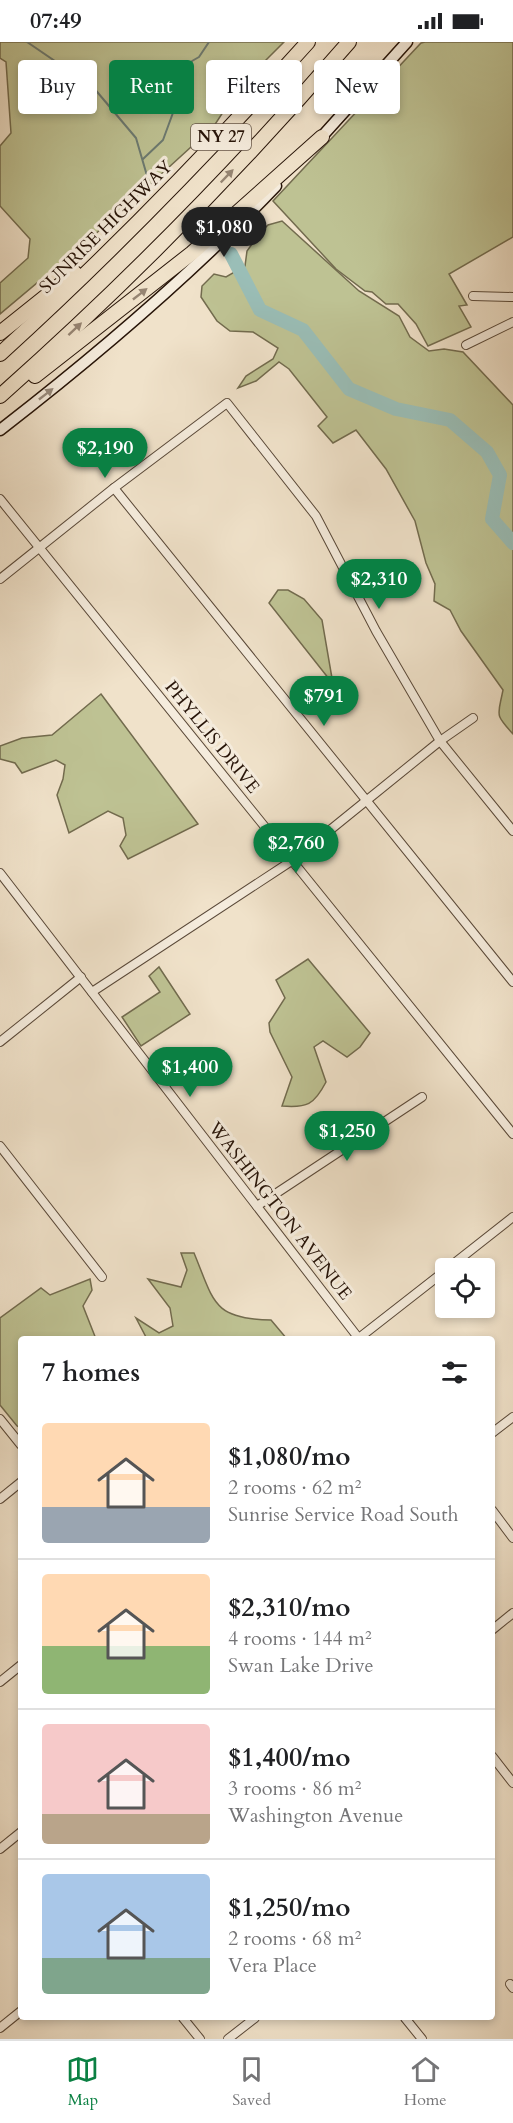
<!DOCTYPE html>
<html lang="en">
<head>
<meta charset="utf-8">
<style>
  body { margin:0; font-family:Cardo,serif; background:#f2f2f2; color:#202124; height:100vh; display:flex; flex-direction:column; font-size:22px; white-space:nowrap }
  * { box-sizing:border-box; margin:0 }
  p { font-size:20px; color:#757577 }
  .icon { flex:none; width:33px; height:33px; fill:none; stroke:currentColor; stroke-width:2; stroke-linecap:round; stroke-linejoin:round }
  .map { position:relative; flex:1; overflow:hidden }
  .sheet { position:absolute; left:18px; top:1294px; width:477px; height:684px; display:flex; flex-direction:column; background:#fff; border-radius:6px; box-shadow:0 3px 9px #0003 }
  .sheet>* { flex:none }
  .hud { position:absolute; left:18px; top:18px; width:477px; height:54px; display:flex; gap:12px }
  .tools { position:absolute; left:435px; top:1216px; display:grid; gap:12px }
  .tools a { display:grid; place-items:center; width:60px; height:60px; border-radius:6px; background:#fff; box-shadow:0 3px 9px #0003; font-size:30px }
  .price { position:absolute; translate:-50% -51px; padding:0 14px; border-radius:21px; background:#0b8043; color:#fff; font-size:20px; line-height:39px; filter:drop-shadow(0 2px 3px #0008) }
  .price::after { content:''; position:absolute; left:50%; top:36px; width:18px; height:14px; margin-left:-9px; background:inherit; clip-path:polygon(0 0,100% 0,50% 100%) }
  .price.selected { background:#222; color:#fff }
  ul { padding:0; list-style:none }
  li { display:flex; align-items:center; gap:18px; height:150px; padding:0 24px }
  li+li { border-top:2px solid #e0e0e0 }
  li span { display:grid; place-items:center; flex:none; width:168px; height:120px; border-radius:6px; color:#555 }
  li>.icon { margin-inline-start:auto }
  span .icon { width:72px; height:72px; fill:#fffc; stroke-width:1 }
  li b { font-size:26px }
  h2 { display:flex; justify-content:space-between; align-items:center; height:72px; padding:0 24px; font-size:26px }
  .pill { padding:0 21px; border-radius:6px; background:#fff; box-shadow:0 3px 9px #0003; font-size:21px; line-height:54px }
  .pill.selected { background:#0b8043; color:#fff }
  .status { display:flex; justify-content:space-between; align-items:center; height:42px; padding:0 30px; background:#fff; direction:ltr }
  .status svg { height:16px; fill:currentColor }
  .menu { display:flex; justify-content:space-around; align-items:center; height:84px; border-top:2px solid #e0e0e0; background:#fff; font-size:16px; color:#757577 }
  .menu a { display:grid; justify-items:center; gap:3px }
  .menu .selected { color:#0b8043 }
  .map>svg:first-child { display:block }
  .green { fill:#bec293; stroke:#726b4e; stroke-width:1.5 }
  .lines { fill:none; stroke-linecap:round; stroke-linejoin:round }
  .stream { stroke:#6c7a71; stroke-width:2 }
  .river { stroke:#9abeb7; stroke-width:14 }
  .minor-casing { stroke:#594838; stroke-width:10 }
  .secondary-casing { stroke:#271408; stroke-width:13 }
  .motorway-casing { stroke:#271408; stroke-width:16 }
  .minor { stroke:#f5ecdd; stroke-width:8 }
  .secondary { stroke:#f5ecdd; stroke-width:10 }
  .motorway { stroke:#f0e2ca; stroke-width:14 }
  .oneway { fill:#968573 }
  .oneway2 { fill:#988b7d }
  .labels { text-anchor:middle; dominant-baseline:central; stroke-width:6; stroke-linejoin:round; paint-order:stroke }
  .shield { fill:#f5ecdd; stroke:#655548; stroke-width:1.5 }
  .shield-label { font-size:16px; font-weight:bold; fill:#271408 }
  .street-label { font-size:18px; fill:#271408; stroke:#f5ecdd }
</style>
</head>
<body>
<div class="status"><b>07:49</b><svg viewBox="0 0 49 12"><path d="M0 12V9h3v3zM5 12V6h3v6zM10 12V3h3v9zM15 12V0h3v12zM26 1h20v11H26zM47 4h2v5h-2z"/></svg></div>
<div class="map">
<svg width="513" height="1997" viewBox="0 0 513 1997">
  <rect width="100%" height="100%" fill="#f0e2ca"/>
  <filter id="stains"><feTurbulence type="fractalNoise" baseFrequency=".00333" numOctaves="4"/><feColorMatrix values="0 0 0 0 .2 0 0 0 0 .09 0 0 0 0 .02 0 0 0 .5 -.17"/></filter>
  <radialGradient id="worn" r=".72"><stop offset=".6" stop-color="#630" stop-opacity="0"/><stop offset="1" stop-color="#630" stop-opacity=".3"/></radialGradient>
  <g class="green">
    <path d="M0,0H284L240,44L214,84L100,188L0,272V241L28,216L30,197L0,164V104L11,91L6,20L0,16Z"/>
    <path d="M425,0H513V195L449,232L467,263L459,264L471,285L428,304L416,282L398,262H386L372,250L365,249L336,227L273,159L421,1Z"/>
    <path d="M282,179L359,249L399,274L410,295L429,309L444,307L463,310L513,363V692C494,671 498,674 503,648L461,589L450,568L434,559L435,542L426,521L415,479L386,427L356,388L333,401L318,384L327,375L289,327L279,320L256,339L238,346L246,334L273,317L278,306L253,290L230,289L217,279L201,255L202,244L214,232L226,235L245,224L247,209L260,191L268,183Z"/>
    <path d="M278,548H288L304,557L322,578L333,642L269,561Z"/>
    <path d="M101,652L198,782L128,817L120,804L126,793L123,776L108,769L69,791L57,753L63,737L65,723L56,718L22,731L15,721L0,717V704L22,696L52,693Z"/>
    <path d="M308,917L370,991L360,1005L347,1015L323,999L314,1005L326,1040C314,1063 307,1066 282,1064L292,1035L270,990L269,981L285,956L276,938Z"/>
    <path d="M159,925L190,972L141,1004L122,975L160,950L149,934Z"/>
    <path d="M181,1211H194C214,1259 212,1277 271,1278L287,1297H147L136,1276L159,1291L173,1284L170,1266L148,1237L181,1245L187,1228Z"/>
    <path d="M90,1237L92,1248L83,1264L96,1297L21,1298V1386L17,1384L0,1363V1276L41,1246L50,1253Z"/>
  </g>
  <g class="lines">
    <g class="stream">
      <path d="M27,0L93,45L136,96L150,144"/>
      <path d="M143,117L163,98L192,19L199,15L209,0"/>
    </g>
    <path class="river" d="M231,212L260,268L303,288L349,347L396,367L450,378L487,410L500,433L492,477L513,501"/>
    <defs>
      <g id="minor">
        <path d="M473,254L513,255"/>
        <path d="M466,303L513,280"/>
        <path d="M114,446L513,940"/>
        <path d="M0,457L513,1092"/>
        <path d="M0,537L114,446L227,361L316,474L376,589L440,699L513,789"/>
        <path d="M0,831L360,1298"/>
        <path d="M92,950L293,818L440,699L473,676"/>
        <path d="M0,1000L81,935"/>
        <path d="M0,1104L102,1235"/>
        <path d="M257,1164L422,1055"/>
        <path d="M447,1227L513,1175"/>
        <path d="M359,1296L446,1228"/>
        <path d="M0,1377L21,1403"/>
        <path d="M492,1391L513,1375"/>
        <path d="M0,1457L21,1440"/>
        <path d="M492,1468L513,1496"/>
        <path d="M492,1588L513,1571"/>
        <path d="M0,1640L21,1623"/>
        <path d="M492,1714L513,1741"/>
        <path d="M0,1807L21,1790"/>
        <path d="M510,1942L513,1946"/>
        <path d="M183,1976L200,1997"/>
        <path d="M405,1976L422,1997"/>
        <path d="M0,1986L21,1969"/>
        <path d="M228,1997L255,1976"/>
      </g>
      <g id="secondary">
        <path d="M317,100L407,0"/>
        <path d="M0,388C97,313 191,233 276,144"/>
      </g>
      <g id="motorway">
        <path d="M0,291L75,231"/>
        <path d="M0,312C108,214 210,109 308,0"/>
        <path d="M35,334L192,211L322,95"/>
        <path d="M0,354C124,244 241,125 349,0"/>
      </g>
    </defs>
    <use href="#minor" class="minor-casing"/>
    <use href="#secondary" class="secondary-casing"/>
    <use href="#motorway" class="motorway-casing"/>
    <use href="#minor" class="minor"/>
    <use href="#secondary" class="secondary"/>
    <use href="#motorway" class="motorway"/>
  </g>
  <defs><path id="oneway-solid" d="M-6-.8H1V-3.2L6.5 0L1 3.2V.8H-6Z" transform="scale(1.5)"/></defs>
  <g class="oneway">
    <use href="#oneway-solid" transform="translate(227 134) rotate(-46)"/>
    <use href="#oneway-solid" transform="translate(140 252) rotate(-38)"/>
    <use href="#oneway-solid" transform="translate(75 287) rotate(-43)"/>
  </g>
  <use class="oneway2" href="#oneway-solid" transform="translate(46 352) rotate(-38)"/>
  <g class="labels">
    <rect class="shield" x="191" y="82" width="60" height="26" rx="4.5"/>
    <g class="shield-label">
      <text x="221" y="95">NY 27</text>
    </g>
    <g class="street-label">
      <text transform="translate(106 185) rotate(-45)">SUNRISE HIGHWAY</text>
      <text transform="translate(212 695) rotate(51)">PHYLLIS DRIVE</text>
      <text transform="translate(280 1169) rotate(52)">WASHINGTON AVENUE</text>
    </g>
  </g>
  <rect width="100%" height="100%" filter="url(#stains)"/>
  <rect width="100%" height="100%" fill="url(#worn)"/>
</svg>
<div class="tools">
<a><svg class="icon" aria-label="locate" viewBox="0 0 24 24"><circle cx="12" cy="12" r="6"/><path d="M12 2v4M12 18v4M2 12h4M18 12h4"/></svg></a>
</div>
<b class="price selected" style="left:224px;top:216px">$1,080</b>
<b class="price" style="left:105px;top:437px">$2,190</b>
<b class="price" style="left:379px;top:568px">$2,310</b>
<b class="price" style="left:324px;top:685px">$791</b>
<b class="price" style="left:296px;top:832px">$2,760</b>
<b class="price" style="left:190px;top:1056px">$1,400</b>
<b class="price" style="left:347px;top:1120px">$1,250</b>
<div class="hud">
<a class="pill">Buy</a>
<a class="pill selected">Rent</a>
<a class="pill">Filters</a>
<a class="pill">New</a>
</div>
<section class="sheet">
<h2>7 homes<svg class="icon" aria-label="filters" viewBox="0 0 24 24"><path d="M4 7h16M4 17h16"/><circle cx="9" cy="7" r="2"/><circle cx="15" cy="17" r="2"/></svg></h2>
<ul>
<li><span style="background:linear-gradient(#ffd9b3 70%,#9aa5b1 0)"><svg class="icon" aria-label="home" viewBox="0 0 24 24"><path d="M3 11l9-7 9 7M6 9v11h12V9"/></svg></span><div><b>$1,080/mo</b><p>2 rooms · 62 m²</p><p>Sunrise Service Road South</p></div></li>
<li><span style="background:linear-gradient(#ffd9b3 60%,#8fb573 0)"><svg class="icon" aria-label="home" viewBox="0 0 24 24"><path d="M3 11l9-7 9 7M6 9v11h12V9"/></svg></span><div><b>$2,310/mo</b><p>4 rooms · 144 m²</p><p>Swan Lake Drive</p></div></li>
<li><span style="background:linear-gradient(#f6c9c9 75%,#b9a48a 0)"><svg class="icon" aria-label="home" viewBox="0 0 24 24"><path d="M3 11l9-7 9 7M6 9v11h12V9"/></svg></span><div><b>$1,400/mo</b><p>3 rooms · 86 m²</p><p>Washington Avenue</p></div></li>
<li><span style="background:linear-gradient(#a9c7e8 70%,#7fa58c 0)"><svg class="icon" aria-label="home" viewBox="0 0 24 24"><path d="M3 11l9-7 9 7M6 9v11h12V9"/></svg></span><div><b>$1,250/mo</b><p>2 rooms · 68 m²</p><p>Vera Place</p></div></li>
</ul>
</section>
</div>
<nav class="menu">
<a class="selected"><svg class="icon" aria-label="map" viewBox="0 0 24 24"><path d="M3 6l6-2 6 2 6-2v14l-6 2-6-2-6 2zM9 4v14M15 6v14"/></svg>Map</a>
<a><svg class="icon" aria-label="saved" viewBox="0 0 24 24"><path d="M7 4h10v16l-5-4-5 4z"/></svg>Saved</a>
<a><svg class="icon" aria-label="home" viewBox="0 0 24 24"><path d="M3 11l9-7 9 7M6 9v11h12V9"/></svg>Home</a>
</nav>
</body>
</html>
